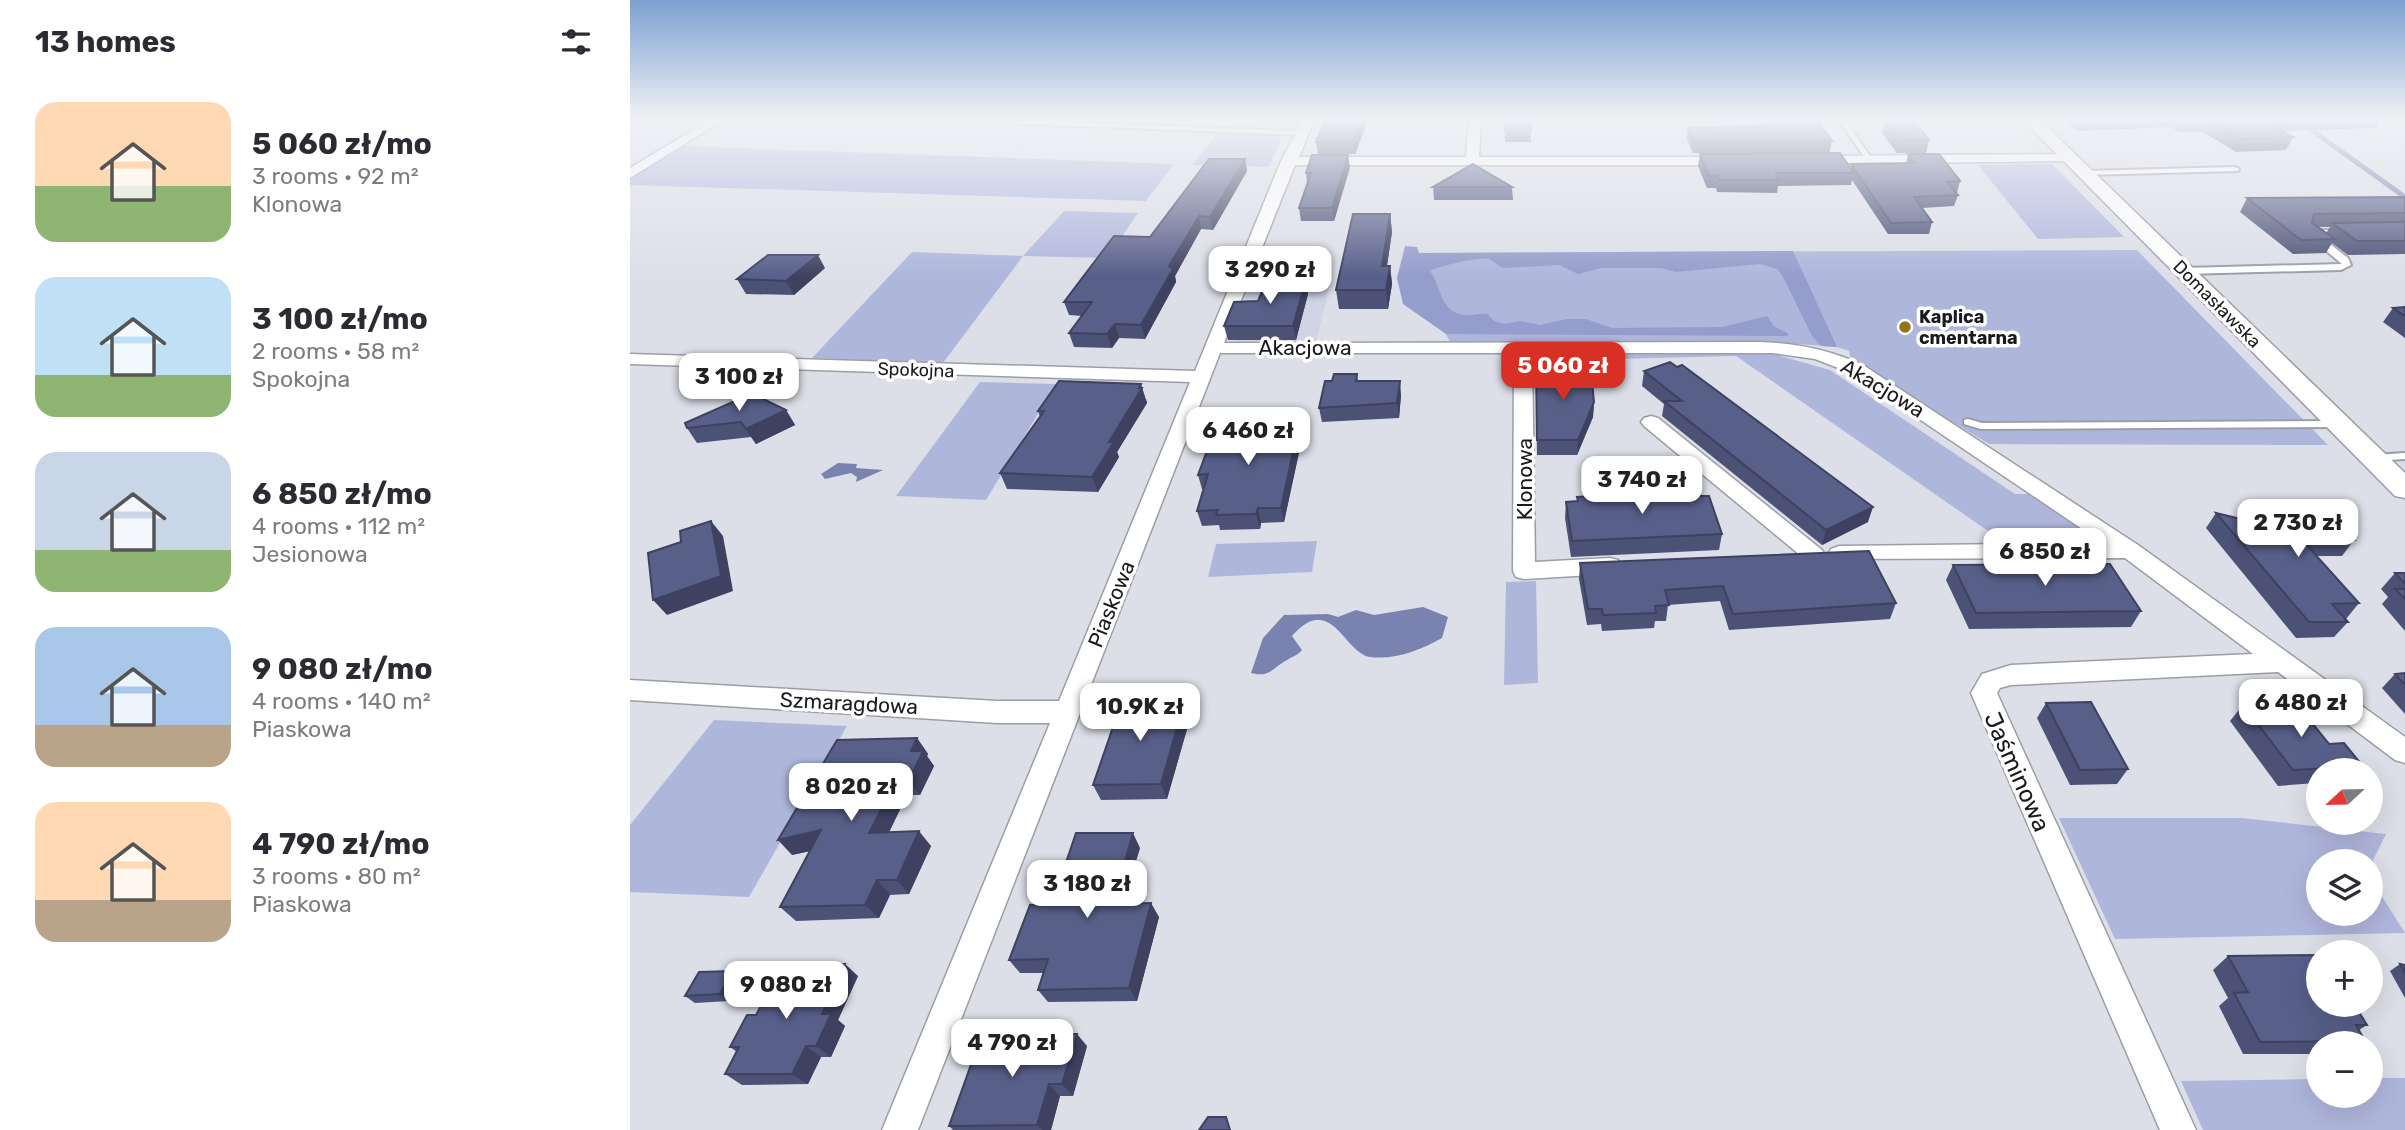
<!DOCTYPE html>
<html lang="en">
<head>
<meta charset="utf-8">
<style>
  body { margin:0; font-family:Rubik,sans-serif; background:#f7f7f7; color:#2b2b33; height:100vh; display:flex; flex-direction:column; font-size:26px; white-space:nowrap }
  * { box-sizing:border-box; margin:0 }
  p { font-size:23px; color:#7c7c81 }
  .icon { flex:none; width:38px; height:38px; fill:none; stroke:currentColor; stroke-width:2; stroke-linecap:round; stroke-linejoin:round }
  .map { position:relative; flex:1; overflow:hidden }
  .side { display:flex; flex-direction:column; background:#fff; width:630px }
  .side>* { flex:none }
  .needle { width:46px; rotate:248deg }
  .buttons { position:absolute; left:1676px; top:758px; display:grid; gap:14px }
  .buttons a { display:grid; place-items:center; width:77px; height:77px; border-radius:50%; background:#fff; box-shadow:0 7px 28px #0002; font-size:35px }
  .price { position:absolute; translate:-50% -60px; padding:0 16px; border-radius:14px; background:#fff; color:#222; font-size:23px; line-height:46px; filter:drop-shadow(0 2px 4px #0008) }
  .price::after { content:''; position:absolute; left:50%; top:42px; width:21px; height:16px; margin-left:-10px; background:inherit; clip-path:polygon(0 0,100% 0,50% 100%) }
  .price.current { background:#d93025; color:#fff }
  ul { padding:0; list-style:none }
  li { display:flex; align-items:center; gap:21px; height:175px; padding:0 35px }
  li span { display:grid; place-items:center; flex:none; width:196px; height:140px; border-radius:21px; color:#555 }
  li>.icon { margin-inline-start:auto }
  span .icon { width:84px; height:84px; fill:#fffc; stroke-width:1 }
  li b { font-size:30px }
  h2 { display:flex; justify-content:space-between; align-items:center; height:84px; padding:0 35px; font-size:30px }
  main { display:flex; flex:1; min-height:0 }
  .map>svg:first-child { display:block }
  .built { fill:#d1d4e5 }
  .green { fill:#afb6dc; fill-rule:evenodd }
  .forest { fill:#949dcb }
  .water { fill:#7a82af }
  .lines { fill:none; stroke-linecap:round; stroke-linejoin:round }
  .stream { stroke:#7a82af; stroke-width:5 }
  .lane-casing { stroke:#9c9ea7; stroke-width:4 }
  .street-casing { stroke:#9c9ea7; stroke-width:3 }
  .secondary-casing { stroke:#9c9ea7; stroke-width:3 }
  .lane { fill:#fff; fill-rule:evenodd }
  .street { fill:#fff; fill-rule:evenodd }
  .secondary { fill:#fff; fill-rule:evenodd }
  .wall { fill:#4c5276; fill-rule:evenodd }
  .shaded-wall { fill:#3e4260 }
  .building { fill:#585f89; stroke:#3e4260; stroke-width:2 }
  .poi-dot { fill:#92741a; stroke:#fff; stroke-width:2.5 }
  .labels { text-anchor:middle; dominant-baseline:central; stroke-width:7; stroke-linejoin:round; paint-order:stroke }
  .far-street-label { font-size:18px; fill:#1a1a1e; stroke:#fff }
  .far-poi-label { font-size:18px; font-weight:bold; fill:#1a1a1e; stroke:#fff; text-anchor:start }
  .street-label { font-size:21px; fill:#1a1a1e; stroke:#fff }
  .near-street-label { font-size:24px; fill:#1a1a1e; stroke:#fff }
</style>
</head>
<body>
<main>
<section class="side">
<h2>13 homes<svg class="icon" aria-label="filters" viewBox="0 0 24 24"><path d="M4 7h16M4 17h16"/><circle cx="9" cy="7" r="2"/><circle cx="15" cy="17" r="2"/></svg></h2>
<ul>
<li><span style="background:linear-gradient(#ffd9b3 60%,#8fb573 0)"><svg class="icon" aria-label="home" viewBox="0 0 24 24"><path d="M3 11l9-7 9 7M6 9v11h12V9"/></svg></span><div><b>5 060 zł/mo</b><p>3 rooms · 92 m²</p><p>Klonowa</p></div></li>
<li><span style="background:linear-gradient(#bfe0f5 70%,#8fb573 0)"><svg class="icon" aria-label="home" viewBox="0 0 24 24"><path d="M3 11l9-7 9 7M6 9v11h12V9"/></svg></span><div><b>3 100 zł/mo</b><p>2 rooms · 58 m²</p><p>Spokojna</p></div></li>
<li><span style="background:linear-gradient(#c9d6e8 70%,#8fb573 0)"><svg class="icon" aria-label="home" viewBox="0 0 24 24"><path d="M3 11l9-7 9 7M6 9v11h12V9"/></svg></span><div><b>6 850 zł/mo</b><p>4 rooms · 112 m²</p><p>Jesionowa</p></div></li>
<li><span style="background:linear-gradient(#a9c7e8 70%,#b9a48a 0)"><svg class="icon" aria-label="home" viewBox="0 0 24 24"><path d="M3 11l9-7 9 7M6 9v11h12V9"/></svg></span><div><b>9 080 zł/mo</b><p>4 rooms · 140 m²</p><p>Piaskowa</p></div></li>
<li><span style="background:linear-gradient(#ffd9b3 70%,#b9a48a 0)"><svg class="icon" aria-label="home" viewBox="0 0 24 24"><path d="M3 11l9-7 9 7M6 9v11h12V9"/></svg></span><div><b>4 790 zł/mo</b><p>3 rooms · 80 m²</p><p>Piaskowa</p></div></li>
</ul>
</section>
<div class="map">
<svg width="1775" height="1130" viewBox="0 0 1775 1130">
  <rect width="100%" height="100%" fill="#dddfe8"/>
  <path class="built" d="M702,277L686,342H606L599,335L625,303L614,299L620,281L632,278Z"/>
  <g class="green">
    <path d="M590,131L643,133L652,138L639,167L562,165Z"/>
    <path d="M52,146L544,164L516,201L0,185V179Z"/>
    <path d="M1422,164L1494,237L1408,239L1348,165Z"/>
    <path d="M434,211L508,213L477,258L393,256L313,363L182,358L282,252L393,256Z"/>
    <path d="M1507,250L1698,445L1359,444L1221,361L1219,351L1207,347L1140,342H820L798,299L788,253Z"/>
    <path d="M1130,350L1200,370L1385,494H1409L1464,533L1459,539L1371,540L1106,356L903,361L911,353Z"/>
    <path d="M350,382L426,384L356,500L266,496Z"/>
    <path d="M687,541L682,572L578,577L586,544Z"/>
    <path d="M906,581L908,683L874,685L876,582Z"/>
    <path d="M84,720L217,726L119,897L0,892V825Z"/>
    <path d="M1429,818H1612L1756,834L1743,860L1751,895L1775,933L1485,939ZM1689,861H1741V914H1689Z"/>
    <path d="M1741,1078H1775V1130H1573L1551,1081L1689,1079V1096H1741Z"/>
  </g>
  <path class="forest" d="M775,246L787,247L789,253L1163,251L1207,347L1191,346L1182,336L1152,275L1147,269L1130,264L1046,272L1031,268H972L948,274L929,265L873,268C868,266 864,261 859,259C854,256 806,266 800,271C811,286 810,314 836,315C844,315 851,313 858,314L864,321L874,324L890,321L910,325L937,319H956L982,328L1092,327L1137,316L1144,326L1159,334L1157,336L816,334L773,304L767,278Z"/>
  <g class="water">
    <path d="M208,463L227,464L226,468L253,470L226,482L227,477L221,473L195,479L191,474Z"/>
    <path d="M793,607L818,617L812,638C791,650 765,660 740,657C714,653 701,591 662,636L672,650C667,656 663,656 657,660C642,668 640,678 621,673L633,638L654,615L698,614L708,617L726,610L744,615Z"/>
  </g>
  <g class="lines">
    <path class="stream" d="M1666,119L1775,197"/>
    <defs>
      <g id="lane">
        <path d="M349,119L670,131L673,133L670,135L351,122L349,121Z"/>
        <path d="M1208,119H1214L1243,160L1241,161H1237Z"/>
        <path d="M1605,167L1609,169L1608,171L1455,175L1451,173L1455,171Z"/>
        <path d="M1676,230H1716V234H1687L1718,258L1721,265L1711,270L1554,274L1550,271L1554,268L1712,264L1676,234Z"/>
        <path d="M1338,419L1352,423L1708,421L1713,424L1708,427L1351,429L1334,424V420Z"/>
        <path d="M1775,453V459L1744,461L1739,458L1744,455Z"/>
      </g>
      <g id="street">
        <path d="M81,119H95L0,178V168Z"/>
        <path d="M673,119H685L669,157H836L839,119H851L849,157H1100L1107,161L1100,165H665L594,343L1129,342C1166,343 1200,350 1233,365L1508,545L1775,737V763L1765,760L1648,672L1381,685L1370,688L1367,693L1566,1130H1530L1341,693L1352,674L1381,665L1623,654L1495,558L1201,559L1198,554L1201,549L1209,546L1473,543L1221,373L1185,359L1142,353H902L905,562L980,558L988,560L991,566L988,572L980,574L894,579L886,577L883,571L884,353H590L288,1130H252L420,723H367L0,700V680L367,701H429L560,382L0,364V354L565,371L651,161Z"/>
        <path d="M1440,154L1445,155V161L1184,164L1177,160L1184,156Z"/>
        <path d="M1021,416L1028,418L1192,550L1195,555L1192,560H1176L1014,426L1011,422L1014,418Z"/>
      </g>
      <path id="secondary" d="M1392,119H1409L1775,473V498L1765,496Z"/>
    </defs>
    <use href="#lane" class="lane-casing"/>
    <use href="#street" class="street-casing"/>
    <use href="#secondary" class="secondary-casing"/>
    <use href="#lane" class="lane"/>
    <use href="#street" class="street"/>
    <use href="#secondary" class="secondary"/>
  </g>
  <g class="wall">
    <path d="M696,119H738L725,154H688L686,142Z"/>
    <path d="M874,119H917H900L901,142H875Z"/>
    <path d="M1434,119H1751L1746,128L1652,131L1663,137L1656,150L1606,152L1573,132H1549L1541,127L1448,131Z"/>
    <path d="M1256,121L1299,140L1296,153H1267L1252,133Z"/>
    <path d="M1140,122L1202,141L1199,153H1063L1057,139L1058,128L1139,125Z"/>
    <path d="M1070,154L1221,168V164H1276L1278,154L1330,181L1327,193H1326L1328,195L1324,206L1292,208L1302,222L1299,234H1258L1222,180L1221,185L1148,186L1147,193L1087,192L1086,188H1077L1068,166Z"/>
    <path d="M615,159L617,171L583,230L571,229L545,276L546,282L515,339L489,338L482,348L444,347L439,333L452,316L439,315L434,302L520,237Z"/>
    <path d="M720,167L704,221H671L669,208L677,184L676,173Z"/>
    <path d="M803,187H882L883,200H804Z"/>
    <path d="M1775,197V254L1718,255L1702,243L1696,253L1663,254L1610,212L1617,198ZM1689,227H1700L1696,233Z"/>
    <path d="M760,214L762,232L757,266H760L762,284L758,309H709L706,290Z"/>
    <path d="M195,268L164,295L116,294L107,279Z"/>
    <path d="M678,294L666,340H598L594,326L628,301Z"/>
    <path d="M1775,307V338L1753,322L1763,308Z"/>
    <path d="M1014,371L1238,522L1192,545L1032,416L1034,404L1012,386Z"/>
    <path d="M955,372L964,402L963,417L947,455H907L906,381Z"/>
    <path d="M727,374L728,381L771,395L769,418L692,422L689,408L702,381Z"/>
    <path d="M516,399L517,403L487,452L489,457L468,492L377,489L370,473L410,417L408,411Z"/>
    <path d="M156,410L165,425L126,444L121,437L67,443L57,428Z"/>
    <path d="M670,420L673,434L654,522L631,523L630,529L590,530L589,525L572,526L567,511L574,489H572L568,475L584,448Z"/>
    <path d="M1067,496L1092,534L1089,550L941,557L935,518L936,502L947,501V497Z"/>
    <path d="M1639,509L1724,540L1712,556H1687L1729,603L1716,619H1715L1718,622L1704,637L1666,638L1576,528L1586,513L1629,523Z"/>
    <path d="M950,563L1266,603L1260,619L1099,630L1090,601L1038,605L1036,621H1025L1024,628L972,631L971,624L957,625L949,579Z"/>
    <path d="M1323,565L1511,611L1501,627L1339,629L1316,580Z"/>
    <path d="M1765,573H1775V631L1752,604L1758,597L1751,589Z"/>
    <path d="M1775,673V714L1752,688L1765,674Z"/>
    <path d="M555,700L561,715L537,799L471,800L463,785Z"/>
    <path d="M1416,703L1498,769L1487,784L1440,785L1407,718Z"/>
    <path d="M1613,705L1699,744L1736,770H1689V788L1685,783L1648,786L1600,721Z"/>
    <path d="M287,738L298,754L297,756L304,766L290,795H277L259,832L301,846L279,894L260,895L249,918L166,921L150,907L181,851L162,855Z"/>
    <path d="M510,848L505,864L512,876L503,903L529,917L507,1001L418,1002L408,990L413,973H390L379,960L422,904Z"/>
    <path d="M1598,956L1737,1025L1729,1030L1735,1041L1733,1043H1689V1054H1613L1589,1006L1598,998L1583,970Z"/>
    <path d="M1770,964L1775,965V998L1760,971Z"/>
    <path d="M102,971L111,978L99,1001L65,1003L55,996Z"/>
    <path d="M228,976L208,1020L215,1026L201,1057H191L178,1084L112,1085L95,1074L107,1052L100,1047L126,1015Z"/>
    <path d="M457,1046L443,1096H430L421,1130H323L319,1126Z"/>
  </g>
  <g class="shaded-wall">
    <path d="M732,119H738L725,154L723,142Z"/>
    <path d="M718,155L720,167L704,221L702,208Z"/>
    <path d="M615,159L617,171L583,230L580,217Z"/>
    <path d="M760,214L762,232L754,284L752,266Z"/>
    <path d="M569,216L571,229L545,276L546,282L515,339L511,325L539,266Z"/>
    <path d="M188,255L195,268L164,295L156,281Z"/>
    <path d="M760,266L762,284L758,309L756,290Z"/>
    <path d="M676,280L678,294L666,340L663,326Z"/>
    <path d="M485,324L489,338L482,348L477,334Z"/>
    <path d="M770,381L771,395L769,418L767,403Z"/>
    <path d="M511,384L517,403L487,452L489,457L468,492L462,477L479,442Z"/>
    <path d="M964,402L963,417L947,455L948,440Z"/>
    <path d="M156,410L165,425L126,444L116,429Z"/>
    <path d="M670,420L673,434L654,522L651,508Z"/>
    <path d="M1243,507L1238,522L1192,545L1196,530Z"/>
    <path d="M628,508L631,523L630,529L626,514Z"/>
    <path d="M81,521L93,536L103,591L37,615L23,600Z"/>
    <path d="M555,700L561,715L537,799L531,784Z"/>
    <path d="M287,738L298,754L297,756L304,766L290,795L279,780L281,751Z"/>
    <path d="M266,781L277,795L252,847L239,833Z"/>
    <path d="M191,830L205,845L162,855L148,840Z"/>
    <path d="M289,831L301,846L279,894L267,880Z"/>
    <path d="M503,833L510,848L505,864L512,876L499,917L491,904L495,861Z"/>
    <path d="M247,880L260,895L249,918L235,905Z"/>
    <path d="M521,903L529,917L507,1001L499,988Z"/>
    <path d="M215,964L228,976L208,1020L215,1026L201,1057L186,1046L192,1014Z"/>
    <path d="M102,971L111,978L99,1001L90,994Z"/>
    <path d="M447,1034L457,1046L443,1096L432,1084Z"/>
    <path d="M176,1046L191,1057L178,1084L162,1074Z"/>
    <path d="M419,1084L430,1096L421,1130H412L407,1125Z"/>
  </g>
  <g class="building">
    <path d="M696,119H732L723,142H686Z"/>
    <path d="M875,119H900L901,131H875Z"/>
    <path d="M1552,119H1677L1633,120L1663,137L1612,139L1579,119L1555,120Z"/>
    <path d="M1188,121L1202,141H1064L1058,128L1142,125L1140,122Z"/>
    <path d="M1256,121H1284L1299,140H1270Z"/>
    <path d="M1210,153L1224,173H1146L1149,180H1089L1087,176H1079L1070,154Z"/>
    <path d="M1278,154H1309L1330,181L1317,182L1328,195L1284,197L1302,222L1261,223L1221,164L1285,163Z"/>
    <path d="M682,155H718L702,208H669L681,173H676Z"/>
    <path d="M579,159H615L580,217L569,216L539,266L543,269L511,325L485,324L477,334L439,333L462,302H434L484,236L520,237Z"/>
    <path d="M843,164L882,187H803Z"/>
    <path d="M1775,197V213L1684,214L1682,223L1705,239L1671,240L1617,198Z"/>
    <path d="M723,214H760L752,266H760L756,290H706Z"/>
    <path d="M1775,222V241H1727L1702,223Z"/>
    <path d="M138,255H188L156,281L107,279Z"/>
    <path d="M637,280H676L663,326H594L604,302L628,301Z"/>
    <path d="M1775,307V316L1763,308Z"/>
    <path d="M1040,362L1047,367L1052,365L1243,507L1196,530L1034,401H1052L1014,371Z"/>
    <path d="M906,366H954L955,372H961L964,402L948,440H907Z"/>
    <path d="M704,374H727L726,381H770L767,403L689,408L695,381H702Z"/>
    <path d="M429,381L511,384L509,388H512L479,442H484L462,477L370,473L414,411H408Z"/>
    <path d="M125,395L156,410L116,429L111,422L57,428L55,423L114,397Z"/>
    <path d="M670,420L651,508H628L626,514L586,515L588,510L567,511L578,474L568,475L578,448H584L593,421Z"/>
    <path d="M1065,491L1067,496H1079L1092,534L942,541L936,502L948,501L947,497Z"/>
    <path d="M1639,509H1695L1724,540L1673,541L1729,603L1702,604L1718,622H1679L1586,513L1656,530Z"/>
    <path d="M81,521L91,576L23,600L18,553L51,542L50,531Z"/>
    <path d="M1239,551L1266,603L1103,614L1093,586L1035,590L1039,605L1025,606L1026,613L973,615L972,609H958L950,563Z"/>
    <path d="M1480,564L1511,611L1346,613L1323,565Z"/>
    <path d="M1765,573H1775V584Z"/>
    <path d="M1765,589H1775V599Z"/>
    <path d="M1775,673V685L1765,674Z"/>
    <path d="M555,700L531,784L463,785L492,701Z"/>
    <path d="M1461,702L1498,769L1450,770L1416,703Z"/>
    <path d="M1665,702L1699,744L1714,743L1736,770H1702L1700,768L1663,770L1613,705Z"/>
    <path d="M287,738L281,751H293L279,780L266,781L239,833L289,831L267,880H247L235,905L150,907L191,830L148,840L207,740Z"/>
    <path d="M446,833H503L495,861L504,862L491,904L521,903L499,988L408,990L418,959L379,960L400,905L422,904Z"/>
    <path d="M1689,955V1004H1724L1737,1025H1726L1735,1041L1630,1042L1604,993L1618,992L1598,956Z"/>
    <path d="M215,964L192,1014H201L186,1046H176L162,1074H95L109,1047H100L117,1015H126L153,965Z"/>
    <path d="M1770,964L1775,965V973Z"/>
    <path d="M102,971L90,994L55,996L69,972Z"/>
    <path d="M352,1034H447L432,1084H419L407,1125L319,1126Z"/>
    <path d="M578,1117H596L600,1130H569Z"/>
  </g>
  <linearGradient id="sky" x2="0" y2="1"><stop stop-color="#7ca0d1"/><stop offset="0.43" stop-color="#f0f1f5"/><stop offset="1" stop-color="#f0f1f5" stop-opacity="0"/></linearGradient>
  <rect width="1775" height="277" fill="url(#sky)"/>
  <circle class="poi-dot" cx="1275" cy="327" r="7"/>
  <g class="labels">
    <g class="far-street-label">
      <text transform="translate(1587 304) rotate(45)">Domasławska</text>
      <text transform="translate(286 370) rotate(2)">Spokojna</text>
    </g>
    <g class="far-poi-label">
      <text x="1289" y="317">Kaplica<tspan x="1289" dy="21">cmentarna</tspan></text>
    </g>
    <g class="street-label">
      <text x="675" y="347">Akacjowa</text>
      <text transform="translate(1253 388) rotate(31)">Akacjowa</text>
      <text transform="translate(894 479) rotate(-90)">Klonowa</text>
      <text transform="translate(481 604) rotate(-68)">Piaskowa</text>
      <text transform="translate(219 703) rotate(3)">Szmaragdowa</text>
    </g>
    <g class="near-street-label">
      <text transform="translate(1387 772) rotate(66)">Jaśminowa</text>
    </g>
  </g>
</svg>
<div class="buttons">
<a><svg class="needle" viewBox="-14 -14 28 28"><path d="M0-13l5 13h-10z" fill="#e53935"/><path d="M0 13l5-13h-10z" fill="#7c7c81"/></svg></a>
<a><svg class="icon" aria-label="layers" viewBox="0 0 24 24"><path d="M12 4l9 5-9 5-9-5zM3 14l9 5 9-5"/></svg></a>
<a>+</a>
<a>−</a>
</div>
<b class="price" style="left:640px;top:306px">3 290 zł</b>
<b class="price current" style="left:933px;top:402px">5 060 zł</b>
<b class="price" style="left:109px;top:413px">3 100 zł</b>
<b class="price" style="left:618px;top:467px">6 460 zł</b>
<b class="price" style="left:1012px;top:516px">3 740 zł</b>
<b class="price" style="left:1668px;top:559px">2 730 zł</b>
<b class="price" style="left:1415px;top:588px">6 850 zł</b>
<b class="price" style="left:1671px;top:739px">6 480 zł</b>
<b class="price" style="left:510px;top:743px">10.9K zł</b>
<b class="price" style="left:221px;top:823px">8 020 zł</b>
<b class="price" style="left:457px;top:920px">3 180 zł</b>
<b class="price" style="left:156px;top:1021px">9 080 zł</b>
<b class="price" style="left:382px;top:1079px">4 790 zł</b>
</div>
</main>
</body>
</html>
